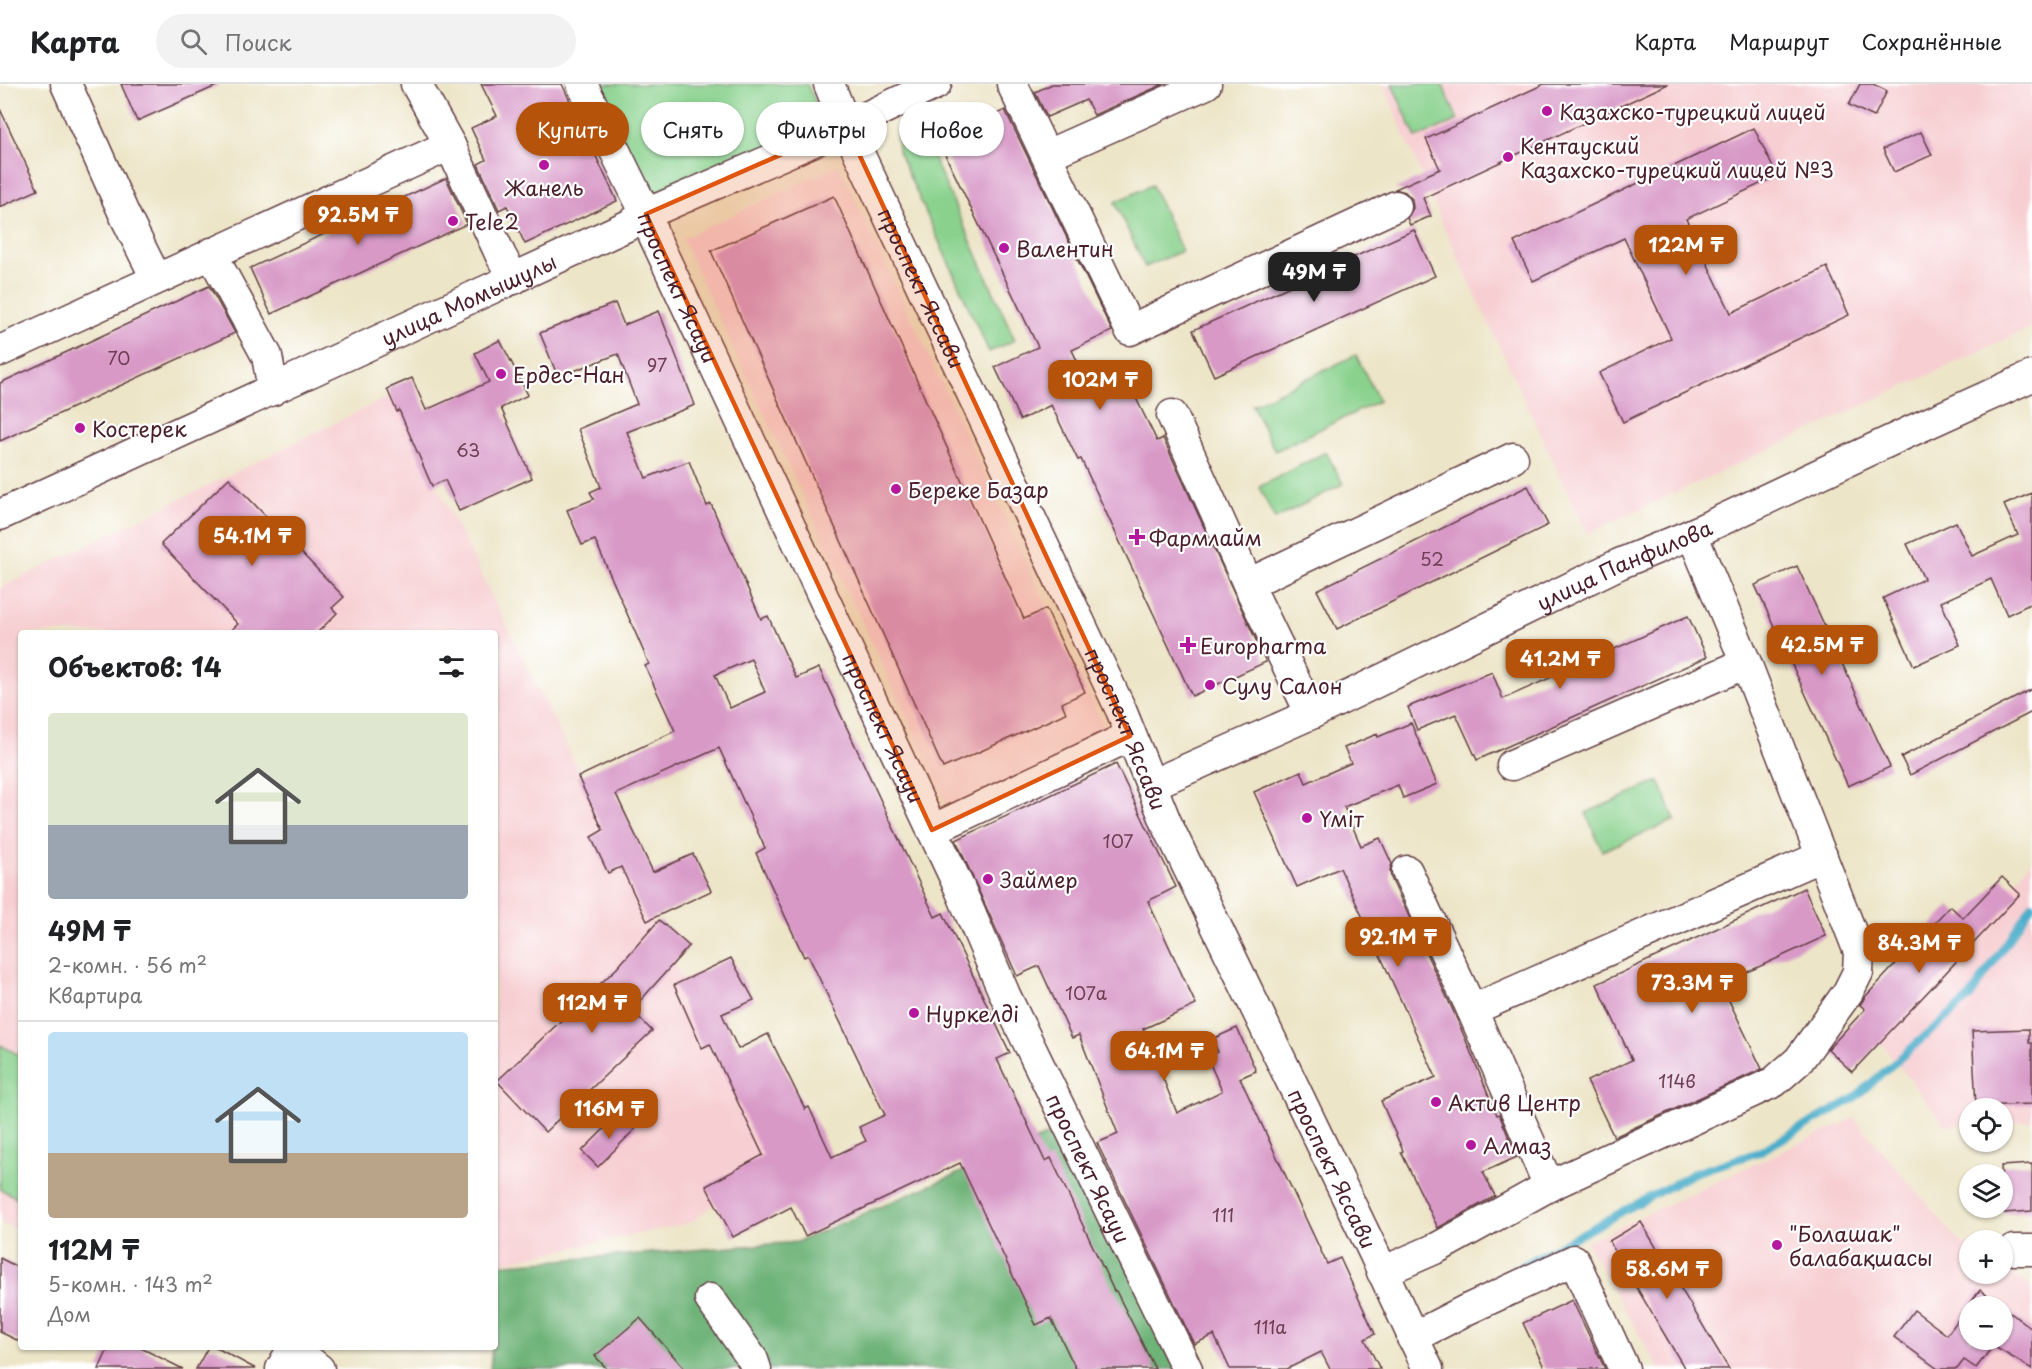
<!DOCTYPE html>
<html lang="ru">
<head>
<meta charset="utf-8">
<style>
  body { margin:0; font-family:"Playpen Sans",sans-serif; background:#f2f2f2; color:#202124; height:100vh; display:flex; flex-direction:column; font-size:22px; white-space:nowrap }
  * { box-sizing:border-box; margin:0 }
  p { font-size:20px; color:#757577 }
  .icon { flex:none; width:33px; height:33px; fill:none; stroke:currentColor; stroke-width:2; stroke-linecap:round; stroke-linejoin:round }
  .map { position:relative; flex:1; overflow:hidden }
  .side { position:absolute; left:18px; top:546px; width:480px; height:720px; display:flex; flex-direction:column; background:#fff; border-radius:6px; box-shadow:0 2px 4px #0004 }
  .side>* { flex:none }
  .hud { position:absolute; left:516px; top:18px; width:570px; height:54px; display:flex; gap:12px }
  .fabs { position:absolute; left:1959px; top:1014px; display:grid; gap:12px }
  .fabs a { display:grid; place-items:center; width:54px; height:54px; border-radius:50%; background:#fff; box-shadow:0 2px 4px #0004; font-size:30px }
  .price { position:absolute; translate:-50% -51px; padding:0 14px; border-radius:12px; background:#b45309; color:#fff; font-size:20px; line-height:39px; filter:drop-shadow(0 2px 3px #0008) }
  .price::after { content:''; position:absolute; left:50%; top:36px; width:18px; height:14px; margin-left:-9px; background:inherit; clip-path:polygon(0 0,100% 0,50% 100%) }
  .price.current { background:#222; color:#fff }
  ul { padding:0; list-style:none }
  li { display:grid; align-content:center; gap:12px; height:318px; padding:0 30px }
  li+li { border-top:2px solid #e0e0e0 }
  li span { display:grid; place-items:center; height:186px; border-radius:6px; color:#555 }
  li>.icon { margin-inline-start:auto }
  span .icon { width:108px; height:108px; fill:#fffc; stroke-width:1 }
  li b { font-size:26px }
  h2 { display:flex; justify-content:space-between; align-items:center; height:72px; padding:0 30px; font-size:26px }
  .pill { padding:0 21px; border-radius:27px; background:#fff; box-shadow:0 2px 4px #0004; font-size:21px; line-height:54px }
  .pill.current { background:#b45309; color:#fff }
  header { display:flex; align-items:center; gap:36px; box-sizing:border-box; height:84px; padding:0 30px; background:#fff; border-bottom:2px solid #e0e0e0 }
  header strong { font-size:28px }
  nav { display:flex; gap:33px; margin-inline-start:auto; font-size:21px }
  .search { width:420px; height:54px; background:#f2f2f2; display:flex; align-items:center; gap:15px; box-sizing:border-box; padding:0 21px; border-radius:33px; color:#757577; font-size:22px }
  .map>svg:first-child { display:block }
  .built { fill:#f7cfd2; fill-rule:evenodd }
  .green { fill:#89d18d; stroke:#6a785c; stroke-width:1.5 }
  .forest { fill:#6eb378; stroke:#5c6952; stroke-width:1.5 }
  .lines { fill:none; stroke-linecap:round; stroke-linejoin:round }
  .stream { stroke:#4caecb; stroke-width:8 }
  .building { fill:#d899c7; fill-rule:evenodd }
  .minor-casing { stroke:#623d43; stroke-width:33 }
  .minor { stroke:#fff; stroke-width:30 }
  .marked { fill:#e0560e; fill-opacity:0.2; stroke:#e0560e; stroke-width:4.5; stroke-linejoin:round }
  .poi-dot { fill:#b5179e; stroke:#fff; stroke-width:2 }
  .labels { text-anchor:middle; dominant-baseline:central; stroke-width:4.5; stroke-linejoin:round; paint-order:stroke }
  .number-label { font-size:18px; fill:#6e3e52 }
  .poi-label { font-size:21px; fill:#4a1f2b; stroke:#fff; text-anchor:start }
  .street-label { font-size:21px; fill:#4a1f2b; stroke:#fff }
</style>
</head>
<body>
<header>
<strong>Карта</strong>
<div class="search"><svg class="icon" aria-label="search" viewBox="0 0 24 24"><circle cx="10" cy="10" r="6"/><path d="M15 15l6 6"/></svg>Поиск</div>
<nav><a>Карта</a><a>Маршрут</a><a>Сохранённые</a></nav>
</header>
<div class="map">
<svg width="2032" height="1285" viewBox="0 0 2032 1285">
  <rect width="100%" height="100%" fill="#fff"/>
  <filter id="ink" filterUnits="userSpaceOnUse"><feTurbulence type="fractalNoise" baseFrequency=".0167" numOctaves="2"/><feDisplacementMap in="SourceGraphic" scale="12" xChannelSelector="R" yChannelSelector="G"/><feConvolveMatrix kernelMatrix="1 2 1 2 8 2 1 2 1" color-interpolation-filters="sRGB"/></filter>
  <filter id="wash" filterUnits="userSpaceOnUse"><feTurbulence type="fractalNoise" baseFrequency=".008" numOctaves="4" result="noise"/><feDisplacementMap in="SourceGraphic" scale="24" xChannelSelector="R" yChannelSelector="G"/><feGaussianBlur stdDeviation="1.35" result="paint"/><feColorMatrix in="noise" values="0 0 0 0 0 0 0 0 0 0 0 0 0 0 0 0 0 1.4 0 .05"/><feComposite in="paint" operator="in"/></filter>
  <g filter="url(#wash)">
    <rect width="100%" height="100%" fill="#ede5c8"/>
    <g class="built">
      <path d="M1383,0H2032V243L1587,450L1445,146Z"/>
      <path d="M839,81L1110,656L952,729L682,155Z"/>
      <path d="M392,311L772,1075L690,1139L495,1180V549H21V1149L0,1138V504Z"/>
      <path d="M2032,777V1037L2003,1038L2002,1024H1970L1969,1040L1944,1041L1880,957Z"/>
      <path d="M1854,1034L1958,1156L1969,1163L1970,1190H2002L2003,1184L2032,1203V1285H1659L1586,1158ZM1970,1222H2002V1256H1970Z"/>
    </g>
    <g class="green">
      <path d="M598,0H807L825,38L653,119Z"/>
      <path d="M1392,0H1442L1458,36L1416,54Z"/>
      <path d="M912,43L920,47L926,57L1015,256L989,268L898,67L897,51L903,45Z"/>
      <path d="M1152,101L1182,167L1145,183L1115,118Z"/>
      <path d="M1356,271L1379,317L1275,367L1252,321Z"/>
      <path d="M1326,368L1343,400L1275,435L1259,403Z"/>
      <path d="M1659,697L1675,736L1602,767L1586,729Z"/>
      <path d="M0,961L21,972V1116L0,1105Z"/>
    </g>
    <path class="forest" d="M1062,1045L1176,1285H490L492,1263H495V1181L797,1158Z"/>
    <g class="lines">
      <path class="stream" d="M1496,1196L1694,1089L1759,1068L1853,1015L1970,913L2032,821"/>
    </g>
    <g id="blocks">
      <g class="building">
        <path d="M121,0H221L137,37Z"/>
        <path d="M481,0H562L617,117L525,160L507,122L499,126L478,80L486,76L471,44L497,32Z"/>
        <path d="M1052,0H1164L1094,31L1086,16L1047,33L1035,8Z"/>
        <path d="M1544,0H1668L1423,114L1431,132L1410,141L1407,134L1413,124L1412,115L1405,108L1395,105L1440,85L1426,55Z"/>
        <path d="M1860,0H1873L1887,7L1874,33L1849,21Z"/>
        <path d="M0,25L38,106L0,123Z"/>
        <path d="M1005,26L1112,247L1072,266L1091,306L1110,296L1117,311L1131,304L1157,357L1163,354L1266,578L1192,612L1081,375L1078,376L1051,321L1020,336L995,283L1038,263L941,62L971,47L969,43Z"/>
        <path d="M1754,44L1777,92L1686,135L1731,229L1827,183L1849,231L1623,338L1599,289L1671,254L1624,154L1533,197L1514,158Z"/>
        <path d="M1921,48L1932,71L1894,88L1883,65Z"/>
        <path d="M446,94L467,140L271,230L250,184Z"/>
        <path d="M834,112L1024,535L1046,525L1085,608L1062,619L1066,629L943,684L711,167Z"/>
        <path d="M1414,146L1435,192L1214,292L1193,246Z"/>
        <path d="M209,202L235,249L0,357V299Z"/>
        <path d="M615,219L624,241L659,227L695,321L627,348L646,394L689,377L707,422L711,420L761,535L768,532L796,594L819,584L935,833L943,829L1010,969L997,975L1045,1077L1051,1074L1114,1207H1116L1155,1285H1076L1051,1234L1036,1241L960,1079L805,1152L791,1123L733,1153L706,1102L763,1071L710,960L702,964L674,901L731,874L754,916L722,930L738,965L768,950L805,1025L809,1023L832,1073L866,1057L859,1043L885,1031L808,871L804,873L756,769L765,764L719,664L616,710L653,788L693,770L711,807L647,837L621,783L608,789L591,753L603,746L578,693L675,647L645,582L649,580L595,456L582,461L567,426L594,415L590,408L601,403L578,345L637,320L618,270L558,293L540,249ZM751,575L765,608L730,624L715,591Z"/>
        <path d="M500,256L528,311L501,324L532,394L459,427L445,396L432,402L399,326L397,328L387,305L412,294L426,326L489,298L475,269Z"/>
        <path d="M229,394L344,513L332,524L337,529L317,549H228L238,540L161,460Z"/>
        <path d="M1528,402L1548,441L1337,545L1317,506Z"/>
        <path d="M2032,409V519L2007,531L1991,495L1941,518L1960,561L1914,582L1883,514L1924,495L1907,460L1956,438L1972,472L2018,451L2004,421Z"/>
        <path d="M1797,482L1890,683L1848,702L1755,501Z"/>
        <path d="M1688,532L1707,573L1477,676L1456,630L1417,646L1408,623L1492,588L1503,615Z"/>
        <path d="M2032,605V628L1910,691L1901,673Z"/>
        <path d="M1411,639L1437,700L1403,714L1398,701L1344,723L1361,762L1380,754L1392,780L1390,786L1391,794L1456,933L1497,1031L1499,1030L1517,1073L1483,1088L1495,1112L1438,1144L1401,1068L1403,1067L1381,1017L1436,993L1340,784L1297,803L1254,708L1301,687L1306,699L1351,679L1344,664L1377,650L1378,653Z"/>
        <path d="M1116,680L1176,803L1148,817L1196,921L1143,945L1177,1029L1222,1007L1207,973L1218,968L1212,955L1237,944L1256,987L1240,994L1327,1180L1340,1174L1375,1250L1365,1255L1380,1285H1330L1321,1268L1287,1285H1230L1214,1251L1194,1260L1097,1059L1118,1050L1079,951L1072,954L1039,882L1017,892L956,756Z"/>
        <path d="M2002,793L2020,810L1852,988L1828,965L1865,925L1860,921L1865,913L1950,822L1963,834Z"/>
        <path d="M1804,804L1826,852L1721,900L1762,985L1614,1053L1587,997L1632,976L1597,900Z"/>
        <path d="M659,836L689,862L632,926L652,947L545,1048L497,997L617,884Z"/>
        <path d="M2029,945V959H2032V1020L1976,1022L1972,947Z"/>
        <path d="M621,1028L636,1044L598,1083L582,1067Z"/>
        <path d="M2032,1080V1127L2004,1129L2001,1082Z"/>
        <path d="M1641,1138L1729,1285H1685L1609,1157Z"/>
        <path d="M0,1174L21,1185V1258L0,1248Z"/>
        <path d="M1980,1206L2032,1245V1285L1993,1262L1976,1284L1964,1276L1957,1285H1938L1894,1253L1914,1226L1947,1251ZM1970,1222H2002V1256H1970Z"/>
        <path d="M1572,1216L1605,1285H1545L1523,1239Z"/>
        <path d="M640,1234L685,1285H607L595,1272Z"/>
        <path d="M109,1263H139L183,1285H99Z"/>
        <path d="M208,1263H215L256,1285H196Z"/>
      </g>
    </g>
  </g>
  <g filter="url(#ink)">
    <use href="#blocks" fill-opacity="0" stroke="#623d43" stroke-width="1.5"/>
    <g class="lines">
      <defs>
        <g id="minor">
          <path d="M66,0L125,132L156,194"/>
          <path d="M416,0L450,61L501,172L514,195"/>
          <path id="s1" d="M582,0L646,130L654,152L959,803L1005,911L1187,1285"/>
          <path id="s2" d="M829,0L846,42L1121,626L1166,738L1374,1169L1428,1285"/>
          <path d="M1012,0L1130,246L1396,122"/>
          <path d="M1047,71L1206,0"/>
          <path d="M211,169L267,272L273,306"/>
          <path d="M0,267L450,61"/>
          <path d="M1172,331L1248,500L1311,630"/>
          <path id="s3" d="M0,431L629,141L646,130L830,50L936,0"/>
          <path d="M1248,500L1513,374"/>
          <path d="M1512,681L1746,579"/>
          <path id="s4" d="M1151,701L1311,630L1619,480L1692,450L1911,347L2032,292"/>
          <path d="M932,746L1130,652"/>
          <path d="M1407,787L1472,926L1549,1102"/>
          <path d="M1472,926L1822,772"/>
          <path d="M2014,1166H2032"/>
          <path d="M1382,1188L1437,1164L1549,1102L1774,998L1799,976L1848,908L1858,888L1859,868L1746,579L1692,450"/>
          <path d="M710,1215L753,1276L756,1285"/>
          <path d="M1412,1254L1466,1226L1574,1176L1624,1285"/>
          <path d="M281,1285L293,1264L319,1285"/>
        </g>
      </defs>
      <use href="#minor" class="minor-casing"/>
      <use href="#minor" class="minor"/>
    </g>
  </g>
  <path class="marked" d="M846,42L1130,652L932,746L646,130Z"/>
  <g class="poi-dot">
    <circle cx="1547" cy="27" r="6"/>
    <circle cx="1508" cy="73" r="6"/>
    <circle cx="544" cy="81" r="6"/>
    <circle cx="453" cy="137" r="6"/>
    <circle cx="1004" cy="164" r="6"/>
    <circle cx="501" cy="290" r="6"/>
    <circle cx="80" cy="344" r="6"/>
    <circle cx="896" cy="405" r="6"/>
    <path d="M1134 444h6v6h6v6h-6v6h-6v-6h-6v-6h6z"/>
    <path d="M1185 552h6v6h6v6h-6v6h-6v-6h-6v-6h6z"/>
    <circle cx="1210" cy="601" r="6"/>
    <circle cx="1307" cy="734" r="6"/>
    <circle cx="988" cy="795" r="6"/>
    <circle cx="914" cy="929" r="6"/>
    <circle cx="1436" cy="1018" r="6"/>
    <circle cx="1471" cy="1061" r="6"/>
    <circle cx="1777" cy="1161" r="6"/>
  </g>
  <g class="labels">
    <g class="number-label">
      <text x="119" y="273">70</text>
      <text x="657" y="280">97</text>
      <text x="468" y="365">63</text>
      <text x="1432" y="474">52</text>
      <text x="1118" y="756">107</text>
      <text x="1086" y="908">107а</text>
      <text x="1677" y="996">114в</text>
      <text x="1223" y="1130">111</text>
      <text x="1270" y="1242">111а</text>
    </g>
    <g class="poi-label">
      <text x="1559" y="27">Казахско-турецкий лицей</text>
      <text x="1520" y="61">Кентауский<tspan x="1520" dy="24">Казахско-турецкий лицей №3</tspan></text>
      <text x="544" y="103" text-anchor="middle">Жанель</text>
      <text x="465" y="137">Tele2</text>
      <text x="1016" y="164">Валентин</text>
      <text x="513" y="290">Ердес-Нан</text>
      <text x="92" y="344">Костерек</text>
      <text x="908" y="405">Береке Базар</text>
      <text x="1149" y="453">Фармлайм</text>
      <text x="1200" y="561">Europharma</text>
      <text x="1222" y="601">Сулу Салон</text>
      <text x="1319" y="734">Үміт</text>
      <text x="1000" y="795">Займер</text>
      <text x="926" y="929">Нуркелді</text>
      <text x="1448" y="1018">Актив Центр</text>
      <text x="1483" y="1061">Алмаз</text>
      <text x="1789" y="1149">"Болашак"<tspan x="1789" dy="24">балабақшасы</tspan></text>
    </g>
    <g class="street-label">
      <text stroke="none"><textPath href="#s1" startOffset="225">проспект Ясауи</textPath></text>
      <text stroke="none"><textPath href="#s2" startOffset="224">проспект Яссави</textPath></text>
      <text stroke="none"><textPath href="#s3" startOffset="516">улица Момышулы</textPath></text>
      <text stroke="none"><textPath href="#s4" startOffset="522">улица Панфилова</textPath></text>
      <text stroke="none"><textPath href="#s1" startOffset="711">проспект Ясауи</textPath></text>
      <text stroke="none"><textPath href="#s2" startOffset="710">проспект Яссави</textPath></text>
      <text stroke="none"><textPath href="#s2" startOffset="1196">проспект Яссави</textPath></text>
      <text stroke="none"><textPath href="#s1" startOffset="1197">проспект Ясауи</textPath></text>
    </g>
  </g>
</svg>
<div class="fabs">
<a><svg class="icon" aria-label="locate" viewBox="0 0 24 24"><circle cx="12" cy="12" r="6"/><path d="M12 2v4M12 18v4M2 12h4M18 12h4"/></svg></a>
<a><svg class="icon" aria-label="layers" viewBox="0 0 24 24"><path d="M12 4l9 5-9 5-9-5zM3 14l9 5 9-5"/></svg></a>
<a>+</a>
<a>−</a>
</div>
<b class="price" style="left:358px;top:162px">92.5M ₸</b>
<b class="price" style="left:1686px;top:192px">122M ₸</b>
<b class="price current" style="left:1314px;top:219px">49M ₸</b>
<b class="price" style="left:1100px;top:327px">102M ₸</b>
<b class="price" style="left:252px;top:483px">54.1M ₸</b>
<b class="price" style="left:1822px;top:592px">42.5M ₸</b>
<b class="price" style="left:1560px;top:606px">41.2M ₸</b>
<b class="price" style="left:1398px;top:884px">92.1M ₸</b>
<b class="price" style="left:1919px;top:890px">84.3M ₸</b>
<b class="price" style="left:1692px;top:930px">73.3M ₸</b>
<b class="price" style="left:592px;top:950px">112M ₸</b>
<b class="price" style="left:1164px;top:998px">64.1M ₸</b>
<b class="price" style="left:609px;top:1056px">116M ₸</b>
<b class="price" style="left:1667px;top:1216px">58.6M ₸</b>
<div class="hud">
<a class="pill current">Купить</a>
<a class="pill">Снять</a>
<a class="pill">Фильтры</a>
<a class="pill">Новое</a>
</div>
<section class="side">
<h2>Объектов: 14<svg class="icon" aria-label="filters" viewBox="0 0 24 24"><path d="M4 7h16M4 17h16"/><circle cx="9" cy="7" r="2"/><circle cx="15" cy="17" r="2"/></svg></h2>
<ul>
<li><span style="background:linear-gradient(#dfe7d0 60%,#9aa5b1 0)"><svg class="icon" aria-label="home" viewBox="0 0 24 24"><path d="M3 11l9-7 9 7M6 9v11h12V9"/></svg></span><div><b>49M ₸</b><p>2-комн. · 56 m²</p><p>Квартира</p></div></li>
<li><span style="background:linear-gradient(#bfe0f5 65%,#b9a48a 0)"><svg class="icon" aria-label="home" viewBox="0 0 24 24"><path d="M3 11l9-7 9 7M6 9v11h12V9"/></svg></span><div><b>112M ₸</b><p>5-комн. · 143 m²</p><p>Дом</p></div></li>
</ul>
</section>
</div>
</body>
</html>
